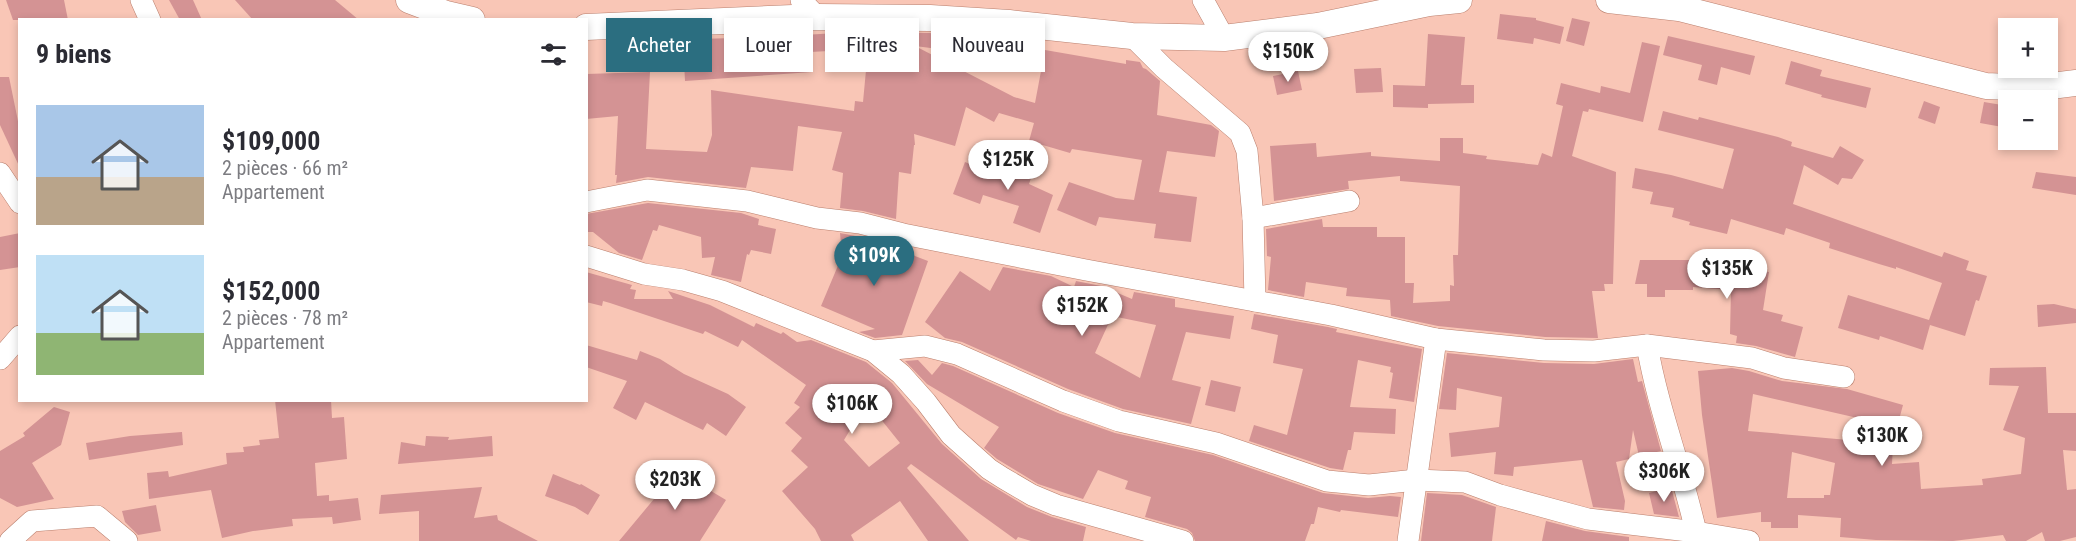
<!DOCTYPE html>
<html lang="fr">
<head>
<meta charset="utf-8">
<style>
  body { margin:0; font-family:"Roboto Condensed",sans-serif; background:#f7f7f7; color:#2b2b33; height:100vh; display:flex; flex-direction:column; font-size:22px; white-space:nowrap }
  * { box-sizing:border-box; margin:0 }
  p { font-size:20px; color:#7c7c81 }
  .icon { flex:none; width:33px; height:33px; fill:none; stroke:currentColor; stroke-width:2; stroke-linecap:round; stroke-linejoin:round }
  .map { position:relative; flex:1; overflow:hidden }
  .drawer { position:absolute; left:18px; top:18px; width:570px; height:384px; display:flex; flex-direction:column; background:#fff; border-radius:0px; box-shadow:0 3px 9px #0003 }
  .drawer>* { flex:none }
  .banner { position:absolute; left:606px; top:18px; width:570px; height:54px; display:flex; gap:12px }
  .controls { position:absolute; left:1998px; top:18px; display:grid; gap:12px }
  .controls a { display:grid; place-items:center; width:60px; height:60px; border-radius:0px; background:#fff; box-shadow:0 3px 9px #0003; font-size:30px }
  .price { position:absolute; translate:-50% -51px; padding:0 14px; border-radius:21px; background:#fff; color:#222; font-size:20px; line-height:39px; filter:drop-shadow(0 2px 3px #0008) }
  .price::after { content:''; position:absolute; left:50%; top:36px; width:18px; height:14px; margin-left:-9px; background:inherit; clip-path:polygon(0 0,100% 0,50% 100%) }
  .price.on { background:#2b6e80; color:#fff }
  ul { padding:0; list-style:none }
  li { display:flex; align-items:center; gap:18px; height:150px; padding:0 18px }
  li span { display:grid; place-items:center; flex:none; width:168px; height:120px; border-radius:0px; color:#555 }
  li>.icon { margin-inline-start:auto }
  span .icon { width:72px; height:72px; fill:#fffc; stroke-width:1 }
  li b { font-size:26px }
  h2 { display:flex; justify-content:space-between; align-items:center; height:72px; padding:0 18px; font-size:26px }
  .tag { padding:0 21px; border-radius:0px; background:#fff; box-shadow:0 3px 9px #0003; font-size:21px; line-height:54px }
  .tag.on { background:#2b6e80; color:#fff }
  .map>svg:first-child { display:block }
  .building { fill:#d49394; fill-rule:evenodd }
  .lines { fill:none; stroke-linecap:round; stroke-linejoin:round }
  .minor-casing { stroke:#ba7f6d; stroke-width:22 }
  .tertiary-casing { stroke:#ba7f6d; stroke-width:27 }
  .minor { stroke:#fff; stroke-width:21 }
  .tertiary { stroke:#fff; stroke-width:26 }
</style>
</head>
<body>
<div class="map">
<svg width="2076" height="541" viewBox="0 0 2076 541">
  <rect width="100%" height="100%" fill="#f9c6b6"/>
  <g class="building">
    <path d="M6,0H64L68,20H13Z"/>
    <path d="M169,0H193L202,20H180Z"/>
    <path d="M235,0H335L359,20H253Z"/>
    <path d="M1500,14L1536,18V20L1564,27L1560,44L1534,38L1533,44L1497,39Z"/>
    <path d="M1572,18L1590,22L1584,46L1566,41Z"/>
    <path d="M853,32L929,33L1003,38L1001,57L915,46L1014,97L1035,103L1045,50L1126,64V60L1140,62L1143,68L1146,69L1160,81L1157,115L1211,125L1219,131L1215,157L1167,151L1159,192L1197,197L1191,242L1154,238L1156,224L1099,217L1096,226L1057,210L1069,182L1116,198L1134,200L1142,160L1072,149L1070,153L1029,141L1034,123L999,113L994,122L966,107L955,146L914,134L915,145H914L911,174L899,172L896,219L863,211L840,208L843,173L832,170L842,132L798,126L793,171L751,167L746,188L648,177L616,183L617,175H615L618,116L586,119V74L650,72L646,149L707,152L712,135L711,90L854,111L855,101L863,102L868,49L810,52L812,72L685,81L683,42H699V39L733,38V42H772L771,37Z"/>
    <path d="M1428,34L1465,37L1461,85H1474V103L1428,104V108L1393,107V85L1425,86Z"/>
    <path d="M1668,36L1755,56L1750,75L1721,67L1717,85L1698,80L1702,65L1663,55Z"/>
    <path d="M1642,42L1660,46L1643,122L1589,109L1588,112L1583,111L1572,156L1616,172L1613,284H1604L1605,291H1592L1598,338L1545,337L1438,326L1391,316L1390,300L1346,296L1347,288L1306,282L1304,297L1268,290L1271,257L1267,256L1266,229L1322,219L1323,227H1377V237H1405V283H1414L1413,303L1450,301V285L1454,286L1453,255H1458L1460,186L1400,181V176L1348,181L1349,189L1274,201L1270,146L1316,143L1317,157L1371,152V156L1440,161V138H1463V153L1487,156L1486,159L1538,165L1542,153L1552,157L1563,106L1556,104L1561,83L1600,93L1601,86L1630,93Z"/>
    <path d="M1791,61L1822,70L1820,76L1871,88L1866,108L1821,97L1822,95L1785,84Z"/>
    <path d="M1381,68L1383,92L1356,93L1354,69Z"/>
    <path d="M1298,71L1302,90L1277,95L1273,76Z"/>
    <path d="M0,77H9L20,131V168L0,125Z"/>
    <path d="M1924,101L1940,107L1935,124L1918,118Z"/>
    <path d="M1984,102L2008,106V128L1980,123Z"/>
    <path d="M1663,111L1698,120L1699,117L1778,137L1792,142L1791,146L1833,158L1840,146L1864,160L1852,179L1842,178L1838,185L1804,165L1793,204L1942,257L1944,252L1969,261L1966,270L1987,276L1979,301L1976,300L1965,336L1930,325L1923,350L1880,336L1879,340L1838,328L1848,295L1929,320L1942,283L1896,267V269L1879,264L1829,248L1830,243L1786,228L1784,235L1731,219L1727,234L1689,225L1690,222L1672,217L1674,208L1650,204L1653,192L1632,188L1635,168L1671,175L1723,189L1734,149L1658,130Z"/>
    <path d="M1011,155L1036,163L1029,184L1053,195L1040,233L1013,223L1019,206L983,195L980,204L953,194L965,162L1005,178Z"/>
    <path d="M2036,172L2076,177V195L2032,188Z"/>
    <path d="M648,203L741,213L759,219L758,225L776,229L771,254L751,250L749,255L747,254L741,282L711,275L715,257L702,258L701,237L659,225L657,231L653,230L642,260L619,253L593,232H586V214Z"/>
    <path d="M20,233V267L0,270V237Z"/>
    <path d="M840,233L871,239L900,272L907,253L928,261L902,335L875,338L859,332L875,329L821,306L842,256Z"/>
    <path d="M1640,260H1693V265L1735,269V267L1769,272L1763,310L1783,315L1781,321L1803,327L1795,357L1756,346L1736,343L1737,336L1730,334L1731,290L1693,287V290H1665V297H1647V284H1635Z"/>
    <path d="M1003,267L1051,276L1074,287L1076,281L1101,286L1132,299L1134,292L1175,299V307L1234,316L1230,339L1186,332L1172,380L1201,387L1191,424L1123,409L1068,389L962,342L945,338L925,322L960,271L990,291ZM1112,316L1156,325L1140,378L1095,353Z"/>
    <path d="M586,272L632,285L630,289L636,290L634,299H673L668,291L710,305L754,327L756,323L781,334L783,332L797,342L811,340L866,362L892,383L942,444L981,479L1027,507L1052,517L1086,527L1083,541H1031L1018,537L1016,540L911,464L907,468L969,541H928L900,501L851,535L854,541H821L815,529L782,491L808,467L791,451L802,438L785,423L800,407L794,403L806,385L742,340L738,347L705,331L703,334L610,303L603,301L602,306L586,302ZM867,402L900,443L869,467L844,440Z"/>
    <path d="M2054,304L2076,309V323L2038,327L2037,305Z"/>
    <path d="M1254,314L1328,327L1337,329L1336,332L1422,349L1414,402L1389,398L1393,373L1390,372L1391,367L1358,360L1350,407L1396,409L1395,434L1354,432L1351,450H1348L1343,470L1330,468L1249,441L1254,425L1287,435L1303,369L1273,363L1278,335L1251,329Z"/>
    <path d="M586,345L637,360L640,351L660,359L684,374L728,394L746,407L726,436L707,423L703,430L645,402L636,420L613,408L627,381L586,367Z"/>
    <path d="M1447,353L1544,363L1594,364L1633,359L1638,382L1642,381L1661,451L1639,456L1633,430L1629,459L1616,462L1625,501L1624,510L1593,507L1582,460L1514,467L1513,476L1494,474L1496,452L1451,457L1449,433L1499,427L1502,397L1457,388L1456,410L1439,409Z"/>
    <path d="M918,360L932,375L942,363L953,366L1058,413L1115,433L1213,455L1323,493L1368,498L1390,496L1401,497L1398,517L1341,510L1340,512L1318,507L1314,524H1311L1305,541H1195L1192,533L1187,529L1145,517L1151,497L1125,489L1128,481L1098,470L1083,499L1038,484L997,459L984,448L999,427L927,384L905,361Z"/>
    <path d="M2046,367L2048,413H2076V451L2063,450L2067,490L2076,489V537L2060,541H2045L2042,532L2026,541H2006L2003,535L1953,541L1876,540L1840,537L1841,518L1798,515V528H1771V522H1761V512L1717,518L1702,415L1698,371L1732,368L1749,371L1782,381L1847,389L1903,405L1897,427L1753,394L1748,431L1893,444L1892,464L1919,462L1921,489L1983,485L1982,479L2021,474L2025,438L2003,430L2019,386L1989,385L1990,368ZM1792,452L1835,463L1830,495H1824V498H1787Z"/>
    <path d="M1211,380L1241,387L1235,412L1205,405Z"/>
    <path d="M275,400H331L332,418L344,417L347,459L315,463L317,496L329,495V501L358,498L361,520L333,524L332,517L292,519L293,526L253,531L222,538L211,490L149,499L147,473L168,471L169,477L227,464L226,453L244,452L243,447L260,445L259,440L279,438Z"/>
    <path d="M54,407L70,412L61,445L32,463L54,499L17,507L0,498V451L25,436L23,433Z"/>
    <path d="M182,432L183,445L89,460L86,443L130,436Z"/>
    <path d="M426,436L449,437L448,440L492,436L493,456L398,464L401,442L425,446Z"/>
    <path d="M650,467L667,476L668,473L699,489L701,485L726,500L700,541H619L659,493L641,485Z"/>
    <path d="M553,474L580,485L581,484L600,495L588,515L575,507L545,496Z"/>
    <path d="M482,487L474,518L497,515L498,520L538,541H419V511L379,514L381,495Z"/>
    <path d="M1671,487L1679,517L1654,514L1649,493Z"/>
    <path d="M1427,493L1462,495L1496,507L1492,541H1421Z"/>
    <path d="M156,505L161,531L138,535L125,522L122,511Z"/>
    <path d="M1546,521L1585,531L1629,537V541H1542Z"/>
  </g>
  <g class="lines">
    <defs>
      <g id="minor">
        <path d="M141,0L150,20"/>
        <path d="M801,0L817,17"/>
        <path d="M1203,0L1224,38"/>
        <path d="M1132,36L1164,68L1240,133L1247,151L1253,218L1255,301"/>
        <path d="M0,173L20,203"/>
        <path d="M586,202L647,190L747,201L817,218L860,223L903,234L1086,270L1331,315L1436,339L1544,350L1594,351L1647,345L1752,358L1784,368L1844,377"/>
        <path d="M1253,218L1349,201"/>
        <path d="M586,256L644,274L683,280L722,291L873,351L901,374L926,402L951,435L989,469L1003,478L1032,495L1056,505L1183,541"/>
        <path d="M1647,345C1658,409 1682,469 1696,532"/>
        <path d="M873,351L925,346L957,354L1063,401L1119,421L1216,443L1327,481L1369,485L1416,480L1465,482L1500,495L1588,519L1696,532L1749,541"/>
        <path d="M0,359L20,336"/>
        <path d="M10,541L32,521L97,516L127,541"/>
        <path d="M1408,541L1436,339"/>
      </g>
      <g id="tertiary">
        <path d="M409,0L446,14L472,20"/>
        <path d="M1609,0L1679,8L1986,86L2035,88L2076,83"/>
        <path d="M586,27L817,17L930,18L1009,23L1132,36L1224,38L1318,26L1429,3L1459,0"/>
      </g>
    </defs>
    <use href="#minor" class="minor-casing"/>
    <use href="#tertiary" class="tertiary-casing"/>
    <use href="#minor" class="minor"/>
    <use href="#tertiary" class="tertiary"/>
  </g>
</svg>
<div class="controls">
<a>+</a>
<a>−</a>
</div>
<b class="price" style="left:1288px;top:83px">$150K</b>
<b class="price" style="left:1008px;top:191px">$125K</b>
<b class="price on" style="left:874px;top:287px">$109K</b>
<b class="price" style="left:1727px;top:300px">$135K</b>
<b class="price" style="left:1082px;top:337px">$152K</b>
<b class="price" style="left:852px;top:435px">$106K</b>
<b class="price" style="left:1882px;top:467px">$130K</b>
<b class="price" style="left:1664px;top:503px">$306K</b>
<b class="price" style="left:675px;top:511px">$203K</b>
<div class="banner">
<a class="tag on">Acheter</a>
<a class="tag">Louer</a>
<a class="tag">Filtres</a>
<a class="tag">Nouveau</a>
</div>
<section class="drawer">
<h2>9 biens<svg class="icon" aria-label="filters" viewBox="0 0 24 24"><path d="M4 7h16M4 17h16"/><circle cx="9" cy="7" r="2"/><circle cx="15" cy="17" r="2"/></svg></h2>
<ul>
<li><span style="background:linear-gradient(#a9c7e8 60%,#b9a48a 0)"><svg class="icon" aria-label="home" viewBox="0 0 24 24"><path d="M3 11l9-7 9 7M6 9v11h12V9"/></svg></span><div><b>$109,000</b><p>2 pièces · 66 m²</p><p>Appartement</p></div></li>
<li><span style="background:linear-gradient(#bfe0f5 65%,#8fb573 0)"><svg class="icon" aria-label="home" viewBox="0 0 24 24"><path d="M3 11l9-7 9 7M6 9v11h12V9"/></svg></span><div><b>$152,000</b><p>2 pièces · 78 m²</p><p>Appartement</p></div></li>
</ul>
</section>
</div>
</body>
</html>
